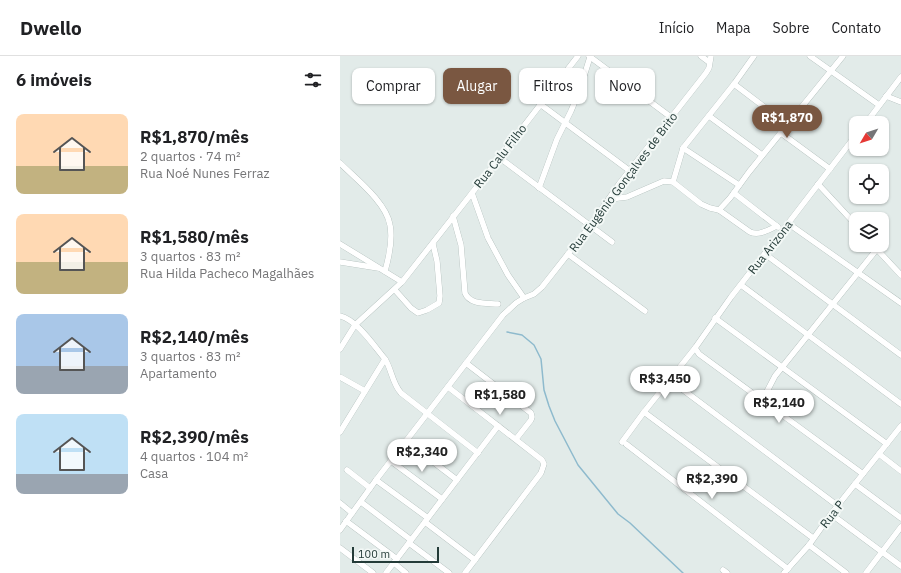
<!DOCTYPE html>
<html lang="pt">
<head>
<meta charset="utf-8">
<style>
  body { margin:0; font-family:"IBM Plex Sans",sans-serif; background:#f6f6f6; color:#202124; height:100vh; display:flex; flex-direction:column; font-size:15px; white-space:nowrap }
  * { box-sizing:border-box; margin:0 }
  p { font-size:13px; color:#757577 }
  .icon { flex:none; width:22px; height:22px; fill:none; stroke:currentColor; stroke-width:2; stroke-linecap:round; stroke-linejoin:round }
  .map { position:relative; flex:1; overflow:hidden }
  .side { display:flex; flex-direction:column; background:#fff; width:340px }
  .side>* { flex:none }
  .hud { position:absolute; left:12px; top:12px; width:380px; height:36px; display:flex; gap:8px }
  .needle { width:26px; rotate:231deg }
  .buttons { position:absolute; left:509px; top:60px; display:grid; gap:8px }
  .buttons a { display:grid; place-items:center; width:40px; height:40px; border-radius:8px; background:#fff; box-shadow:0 1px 3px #0004; font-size:20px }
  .scale { position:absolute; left:12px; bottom:10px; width:87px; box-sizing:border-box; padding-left:4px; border:2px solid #243b38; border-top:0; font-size:11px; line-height:14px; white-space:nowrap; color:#243b38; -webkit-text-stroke:3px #f3f8f6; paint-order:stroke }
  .price { position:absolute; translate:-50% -34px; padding:0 9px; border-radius:14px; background:#fff; color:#222; font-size:13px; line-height:26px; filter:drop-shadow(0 1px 2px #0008) }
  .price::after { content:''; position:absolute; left:50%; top:24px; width:12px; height:9px; margin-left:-6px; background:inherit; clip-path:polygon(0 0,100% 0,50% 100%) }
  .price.active { background:#7a5741; color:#fff }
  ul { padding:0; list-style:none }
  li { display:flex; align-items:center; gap:12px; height:100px; padding:0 16px }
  li span { display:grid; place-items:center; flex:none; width:112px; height:80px; border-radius:8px; color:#555 }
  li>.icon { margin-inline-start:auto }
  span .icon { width:48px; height:48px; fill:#fffc; stroke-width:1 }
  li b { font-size:17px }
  h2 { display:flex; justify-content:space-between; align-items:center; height:48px; padding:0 16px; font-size:17px }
  .pill { padding:0 14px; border-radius:8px; background:#fff; box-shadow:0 1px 3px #0004; font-size:14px; line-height:36px }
  .pill.active { background:#7a5741; color:#fff }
  header { display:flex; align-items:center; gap:24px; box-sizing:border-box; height:56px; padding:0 20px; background:#fff; border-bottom:1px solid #e0e0e0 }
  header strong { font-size:19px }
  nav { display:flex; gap:22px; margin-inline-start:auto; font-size:14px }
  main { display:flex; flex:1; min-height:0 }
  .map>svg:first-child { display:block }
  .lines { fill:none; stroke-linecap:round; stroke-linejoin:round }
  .stream { stroke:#8ebacd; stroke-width:1.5 }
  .minor-casing { stroke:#a5b3b0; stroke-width:6 }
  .minor { stroke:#fff; stroke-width:5.5 }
  .labels { text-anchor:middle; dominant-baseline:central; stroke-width:4; stroke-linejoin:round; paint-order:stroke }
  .street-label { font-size:12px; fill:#243b38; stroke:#f3f8f6 }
</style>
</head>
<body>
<header>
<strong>Dwello</strong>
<nav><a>Início</a><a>Mapa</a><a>Sobre</a><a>Contato</a></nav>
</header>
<main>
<section class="side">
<h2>6 imóveis<svg class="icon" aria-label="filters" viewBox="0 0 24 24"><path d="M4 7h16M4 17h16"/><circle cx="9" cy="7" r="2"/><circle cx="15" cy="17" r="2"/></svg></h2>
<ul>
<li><span style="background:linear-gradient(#ffd9b3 65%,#c2b280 0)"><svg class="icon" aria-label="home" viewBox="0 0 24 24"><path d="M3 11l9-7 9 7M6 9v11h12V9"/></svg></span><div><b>R$1,870/mês</b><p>2 quartos · 74 m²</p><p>Rua Noé Nunes Ferraz</p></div></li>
<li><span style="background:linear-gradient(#ffd9b3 60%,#c2b280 0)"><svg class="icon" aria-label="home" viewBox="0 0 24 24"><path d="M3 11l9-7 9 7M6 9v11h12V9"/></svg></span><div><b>R$1,580/mês</b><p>3 quartos · 83 m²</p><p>Rua Hilda Pacheco Magalhães</p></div></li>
<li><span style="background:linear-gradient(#a9c7e8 65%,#9aa5b1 0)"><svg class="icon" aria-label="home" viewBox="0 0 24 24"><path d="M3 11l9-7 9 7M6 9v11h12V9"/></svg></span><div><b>R$2,140/mês</b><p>3 quartos · 83 m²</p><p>Apartamento</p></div></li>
<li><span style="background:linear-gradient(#bfe0f5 75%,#9aa5b1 0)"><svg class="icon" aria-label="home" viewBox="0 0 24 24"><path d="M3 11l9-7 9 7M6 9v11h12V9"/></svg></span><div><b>R$2,390/mês</b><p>4 quartos · 104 m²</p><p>Casa</p></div></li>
</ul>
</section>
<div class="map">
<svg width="561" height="517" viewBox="0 0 561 517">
  <rect width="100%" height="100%" fill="#e2ebe9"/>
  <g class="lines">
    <path class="stream" d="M167,276L182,279L194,289L201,303L204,334L209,350L215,365L238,409L278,458L290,467L343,517"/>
    <defs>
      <g id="minor">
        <path d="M249,0L332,62"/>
        <path d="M361,0L369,6"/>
        <path d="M470,0L539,49"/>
        <path d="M394,28L448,69"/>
        <path d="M546,40L561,46"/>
        <path d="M200,48L290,115"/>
        <path d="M369,60L422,99"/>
        <path d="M526,67L561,21"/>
        <path d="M441,77L490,113"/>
        <path d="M516,79L443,174L391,241L355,292L359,298L523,418"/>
        <path d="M343,92L399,129"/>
        <path d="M160,102L272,186"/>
        <path d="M0,107C16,123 46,146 50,169C53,184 49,201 45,215"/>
        <path d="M333,126L343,92L394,28L414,0"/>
        <path d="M478,128L516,169"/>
        <path d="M199,132L217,83L231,55L240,33L250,1"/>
        <path d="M394,137L438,171"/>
        <path d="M270,143L287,141L324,125L333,126L361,148L370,152L379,154L410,176C419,180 428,174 437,170"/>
        <path d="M379,154L390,142L409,116L503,0"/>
        <path d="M113,160L121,189L125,237C130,249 146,247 158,248"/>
        <path d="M449,168L561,247"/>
        <path d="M0,188L62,226"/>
        <path d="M533,189L561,219"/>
        <path d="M228,198L305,255"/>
        <path d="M425,198L561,299"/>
        <path d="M0,206L38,212"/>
        <path d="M401,229L561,348"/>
        <path d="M55,234L71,252L78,257L87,254L99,247L100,240L97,205L93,188"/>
        <path d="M184,242L194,238L202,231L250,170L279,128L366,17L369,12L371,0"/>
        <path d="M0,260C17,264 34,290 45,303C52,314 52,327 61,337L138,397"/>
        <path d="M375,262L547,388"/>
        <path d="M0,293L15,269L62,226L132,137"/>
        <path d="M126,307L191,357L192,361L191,364L176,383"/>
        <path d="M0,321L25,335"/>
        <path d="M330,324L498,450"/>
        <path d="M108,331L202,404L204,408L201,417L125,517"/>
        <path d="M422,345L435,320L537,193"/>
        <path d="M304,356L473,482"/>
        <path d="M0,376L45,303"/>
        <path d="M66,385L117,424"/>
        <path d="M282,386L304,356L355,292"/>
        <path d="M286,388L448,513"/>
        <path d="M539,398L561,415"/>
        <path d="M51,405L102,443"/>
        <path d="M7,414L30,432"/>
        <path d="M36,424L88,462"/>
        <path d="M515,428L561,462"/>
        <path d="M21,446L71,484"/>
        <path d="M0,447L12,457"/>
        <path d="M491,458L561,510"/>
        <path d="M6,465L57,503"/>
        <path d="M85,466L135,504"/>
        <path d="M0,474L36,424L163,259L176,247L184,242L168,219L148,182L132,137L238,0"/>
        <path d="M69,487L109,517"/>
        <path d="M469,489L506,517"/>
        <path d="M0,492L33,517"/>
        <path d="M54,507L66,517"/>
        <path d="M383,514L387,517"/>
        <path d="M46,517L158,370"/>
        <path d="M444,517L469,489L491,458L561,370"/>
        <path d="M526,517L561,471"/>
      </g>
    </defs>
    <use href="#minor" class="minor-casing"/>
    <use href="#minor" class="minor"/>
  </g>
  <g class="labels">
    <g class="street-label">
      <text transform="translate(160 100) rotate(-52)">Rua Calu Filho</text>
      <text transform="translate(283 126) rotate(-53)">Rua Eugênio Gonçalves de Brito</text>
      <text transform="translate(430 191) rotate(-52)">Rua Arizona</text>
      <text transform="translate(492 458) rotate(-52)">Rua P</text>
    </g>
  </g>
</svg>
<div class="buttons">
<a><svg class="needle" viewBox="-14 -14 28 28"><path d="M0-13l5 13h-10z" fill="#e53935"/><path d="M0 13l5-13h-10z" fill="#757577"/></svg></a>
<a><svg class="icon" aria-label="locate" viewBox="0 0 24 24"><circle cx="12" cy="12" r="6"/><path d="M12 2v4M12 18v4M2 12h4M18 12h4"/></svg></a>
<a><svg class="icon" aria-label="layers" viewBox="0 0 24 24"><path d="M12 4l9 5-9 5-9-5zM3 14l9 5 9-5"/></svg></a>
</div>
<div class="scale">100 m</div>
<b class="price active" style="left:447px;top:83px">R$1,870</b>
<b class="price" style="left:325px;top:344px">R$3,450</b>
<b class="price" style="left:160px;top:360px">R$1,580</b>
<b class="price" style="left:439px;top:368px">R$2,140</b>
<b class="price" style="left:82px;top:417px">R$2,340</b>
<b class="price" style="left:372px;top:444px">R$2,390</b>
<div class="hud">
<a class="pill">Comprar</a>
<a class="pill active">Alugar</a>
<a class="pill">Filtros</a>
<a class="pill">Novo</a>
</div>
</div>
</main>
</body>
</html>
